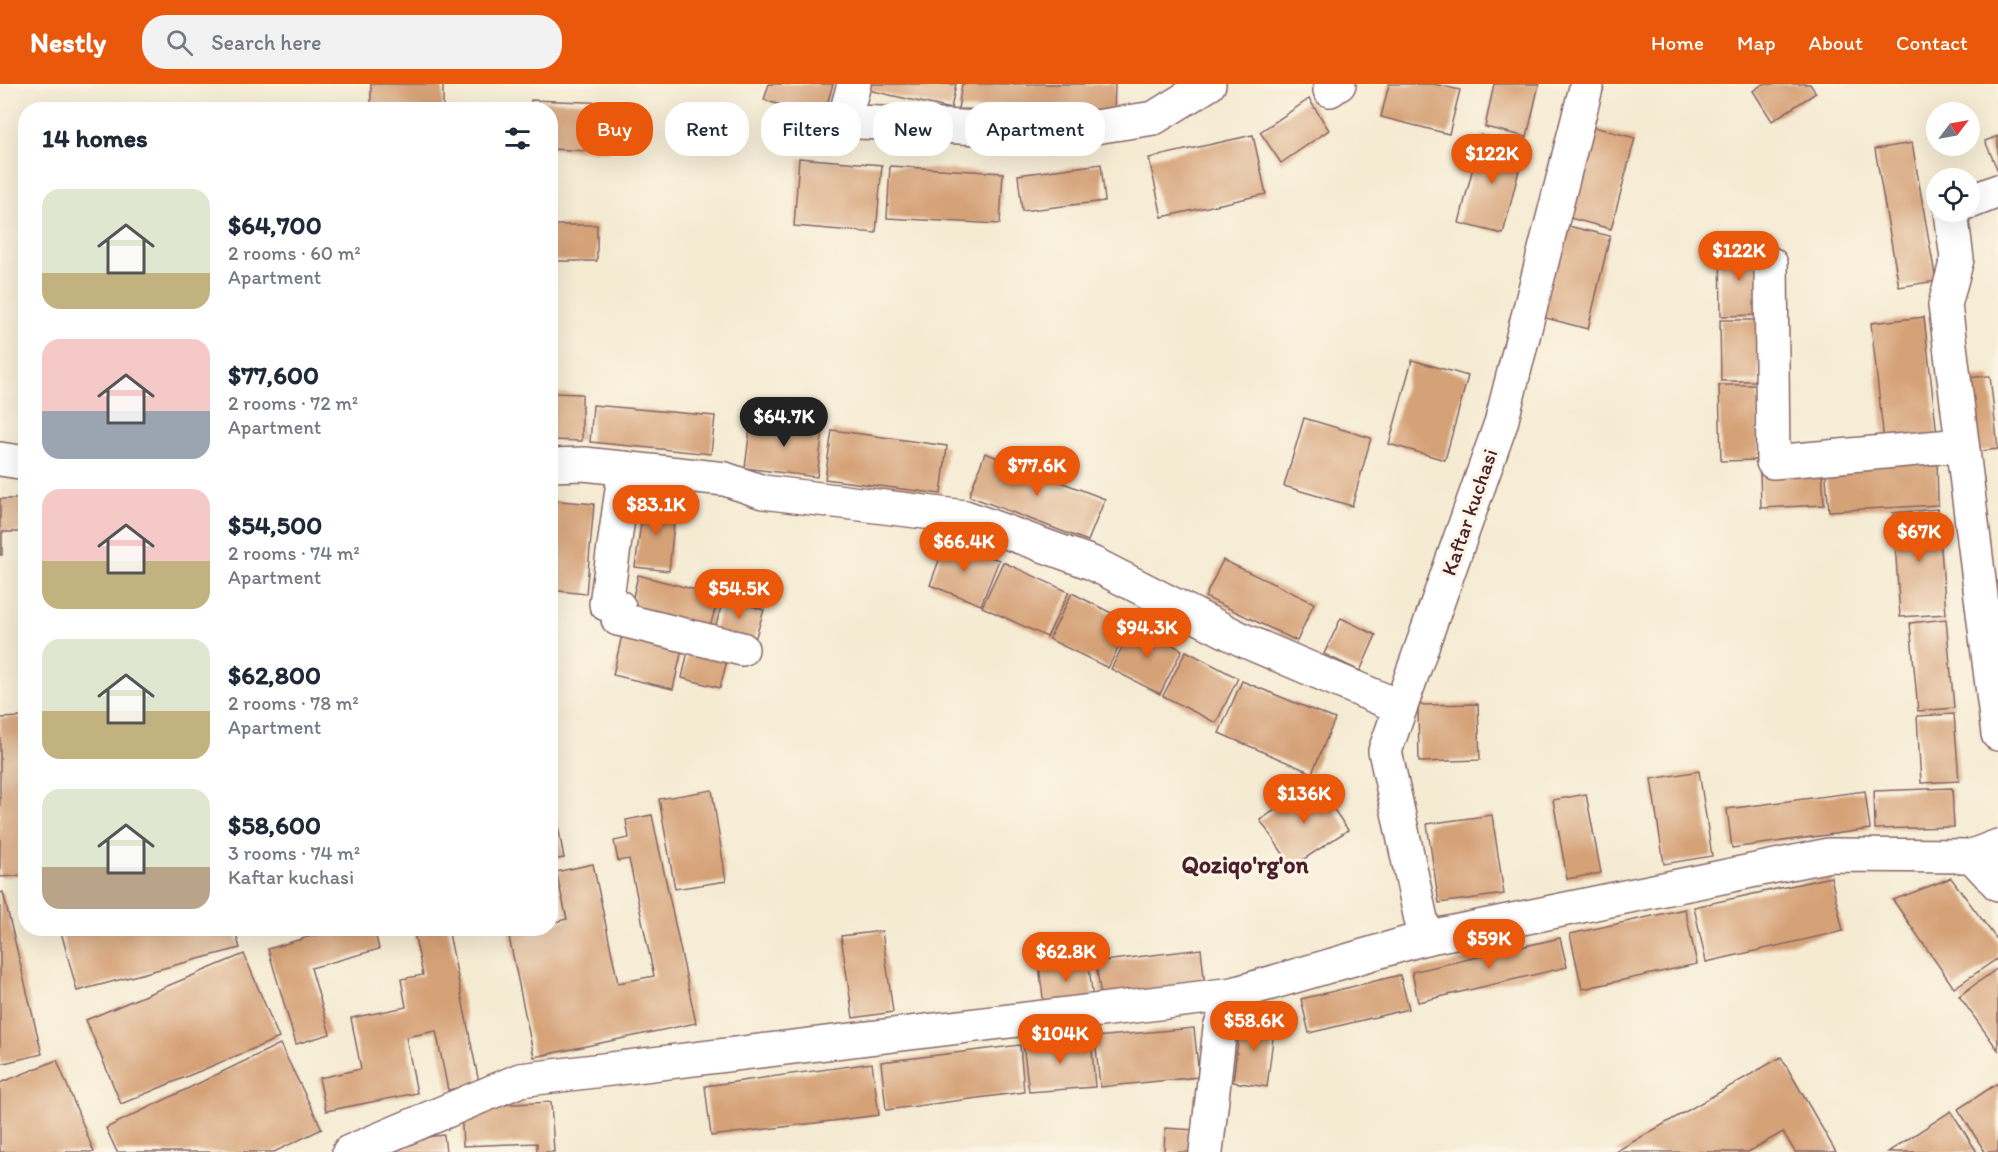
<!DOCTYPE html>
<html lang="en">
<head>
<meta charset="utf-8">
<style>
  body { margin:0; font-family:Itim,sans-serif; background:#f2f2f3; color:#1f2937; height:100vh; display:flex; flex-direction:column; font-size:22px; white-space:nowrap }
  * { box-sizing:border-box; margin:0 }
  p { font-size:20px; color:#747a83 }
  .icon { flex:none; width:33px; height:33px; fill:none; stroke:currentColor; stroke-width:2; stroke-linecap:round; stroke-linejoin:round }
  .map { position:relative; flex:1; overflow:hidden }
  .side { position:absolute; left:18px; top:18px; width:540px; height:834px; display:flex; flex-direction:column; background:#fff; border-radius:24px; box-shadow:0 6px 24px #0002 }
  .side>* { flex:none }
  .top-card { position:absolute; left:576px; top:18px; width:570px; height:54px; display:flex; gap:12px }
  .needle { width:39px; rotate:58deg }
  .controls { position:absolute; left:1926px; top:18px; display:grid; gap:12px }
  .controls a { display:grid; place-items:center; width:54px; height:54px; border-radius:50%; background:#fff; box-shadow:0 6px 24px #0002; font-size:30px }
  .price { position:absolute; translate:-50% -51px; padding:0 14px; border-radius:21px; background:#ea580c; color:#fff; font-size:20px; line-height:39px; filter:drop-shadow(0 2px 3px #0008) }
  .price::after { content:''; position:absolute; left:50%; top:36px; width:18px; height:14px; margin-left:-9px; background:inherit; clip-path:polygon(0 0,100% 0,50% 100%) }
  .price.on { background:#222; color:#fff }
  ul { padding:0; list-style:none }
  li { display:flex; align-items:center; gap:18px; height:150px; padding:0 24px }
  li span { display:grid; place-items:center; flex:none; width:168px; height:120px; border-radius:18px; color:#555 }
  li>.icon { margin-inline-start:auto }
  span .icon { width:72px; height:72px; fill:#fffc; stroke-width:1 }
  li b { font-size:26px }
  h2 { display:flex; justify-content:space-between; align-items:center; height:72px; padding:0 24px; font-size:26px }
  .tag { padding:0 21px; border-radius:24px; background:#fff; box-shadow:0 6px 24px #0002; font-size:21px; line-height:54px }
  .tag.on { background:#ea580c; color:#fff }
  header { display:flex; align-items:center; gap:36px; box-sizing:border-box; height:84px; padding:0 30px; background:#ea580c; color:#fff }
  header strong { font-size:28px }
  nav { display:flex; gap:33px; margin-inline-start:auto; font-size:21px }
  .search { width:420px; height:54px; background:#f2f2f3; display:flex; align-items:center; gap:15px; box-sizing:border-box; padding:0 21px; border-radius:24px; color:#747a83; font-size:22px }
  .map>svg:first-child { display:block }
  .building { fill:#d5a177 }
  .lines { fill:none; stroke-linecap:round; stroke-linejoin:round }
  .minor-casing { stroke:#866666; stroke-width:36 }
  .minor { stroke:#fff; stroke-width:33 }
  .labels { text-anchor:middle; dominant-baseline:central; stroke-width:6; stroke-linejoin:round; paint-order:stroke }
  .street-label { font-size:21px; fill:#4a1f2b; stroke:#fcf5e5 }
  .quarter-label { font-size:24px; font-weight:bold; fill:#4a1f2b; stroke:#fcf5e5 }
</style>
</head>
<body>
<header>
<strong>Nestly</strong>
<div class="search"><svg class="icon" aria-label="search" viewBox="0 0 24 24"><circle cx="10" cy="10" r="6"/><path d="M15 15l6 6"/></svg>Search here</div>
<nav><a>Home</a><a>Map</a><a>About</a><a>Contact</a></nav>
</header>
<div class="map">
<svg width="1998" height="1068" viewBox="0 0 1998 1068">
  <rect width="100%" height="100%" fill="#fcf5e5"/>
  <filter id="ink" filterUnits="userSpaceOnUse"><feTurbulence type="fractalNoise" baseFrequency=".0167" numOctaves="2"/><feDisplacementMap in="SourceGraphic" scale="12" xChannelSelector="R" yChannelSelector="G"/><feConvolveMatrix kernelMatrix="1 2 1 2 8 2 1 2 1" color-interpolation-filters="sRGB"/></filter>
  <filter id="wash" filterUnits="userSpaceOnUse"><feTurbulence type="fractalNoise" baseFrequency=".008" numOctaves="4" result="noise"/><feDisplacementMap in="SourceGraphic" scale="24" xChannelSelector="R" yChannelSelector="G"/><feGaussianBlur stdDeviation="1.35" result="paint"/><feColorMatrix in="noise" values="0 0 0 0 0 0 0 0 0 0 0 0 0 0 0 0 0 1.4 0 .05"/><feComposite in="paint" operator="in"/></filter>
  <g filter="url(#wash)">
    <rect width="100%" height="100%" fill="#f5ebd3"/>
    <g id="blocks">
      <g class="building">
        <rect x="371" y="0" width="72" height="26"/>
        <path d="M769,0H833L823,34L764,16Z"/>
        <path d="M870,0H956L951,25L868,6Z"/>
        <path d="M962,0H1115L1114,29L958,25Z"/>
        <path d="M1389,0H1434L1460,6L1449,50L1381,33Z"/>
        <path d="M1494,0H1539L1527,53L1485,43Z"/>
        <path d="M1763,0H1810L1816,9L1772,37L1753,7Z"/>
        <path d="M1309,15L1329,46L1281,79L1260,48Z"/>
        <path d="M531,16L612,19L610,68L550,65V26H531Z"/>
        <path d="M1590,42L1635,54L1611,145L1566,133Z"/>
        <path d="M1253,51L1266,110L1162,133L1149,74Z"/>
        <path d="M1481,51L1525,62L1503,150L1459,139Z"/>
        <path d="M1998,52V87L1985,57Z"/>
        <path d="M1912,59L1936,197L1899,203L1875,65Z"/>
        <path d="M799,74L882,81L876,149L794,142Z"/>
        <path d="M1101,80L1105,117L1022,127L1018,91Z"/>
        <path d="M890,82L1003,89L1000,140L887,134Z"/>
        <rect x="550" y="141" width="47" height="36"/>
        <path d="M1564,141L1610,152L1588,245L1542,233Z"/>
        <path d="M1720,164H1758V231L1721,232Z"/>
        <path d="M1924,233L1937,351L1884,357L1871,239Z"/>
        <path d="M1720,236H1758L1759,297H1721Z"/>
        <path d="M1412,276L1468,292L1445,376L1389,360Z"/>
        <path d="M1990,292L1998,365L1974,368L1965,294Z"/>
        <path d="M1719,301H1758L1759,376L1721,377Z"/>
        <path d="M550,309L582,310V357L550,356Z"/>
        <path d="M593,321L715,332L711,370L590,358Z"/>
        <path d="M1304,334L1371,354L1352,422L1284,402Z"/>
        <path d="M751,336L823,345L817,393L745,384Z"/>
        <path d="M832,346L947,362L941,410L825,395Z"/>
        <path d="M985,369L1105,415L1088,457L969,412Z"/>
        <path d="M1937,374L1938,421L1829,427L1825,383Z"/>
        <path d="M1822,384L1824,421L1761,424L1760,387Z"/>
        <path d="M0,415H26V448H2V471H0Z"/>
        <path d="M550,416L594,420L586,510L550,506Z"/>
        <path d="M644,416L676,420L669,487L635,483Z"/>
        <path d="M1938,425L1946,530L1900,533L1893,429Z"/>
        <path d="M946,457L999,476L981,521L930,501Z"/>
        <path d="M1223,476L1314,519L1297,557L1205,513Z"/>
        <path d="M1003,478L1069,508L1047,553L982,523Z"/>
        <path d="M638,491L719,512L709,546L630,526Z"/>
        <path d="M1072,509L1131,539L1108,584L1049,555Z"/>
        <path d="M724,514L764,526L754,559L714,547Z"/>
        <path d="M1341,534L1376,551L1360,587L1324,570Z"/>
        <path d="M1946,535L1954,624L1918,627L1910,539Z"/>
        <path d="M1134,540L1182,566L1160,610L1111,585Z"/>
        <path d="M622,551L682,565L673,605L613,591Z"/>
        <path d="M688,567L727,576L720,604L682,594Z"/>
        <path d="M1186,567L1238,594L1216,639L1163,612Z"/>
        <path d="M1242,597L1335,635L1312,689L1219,649Z"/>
        <path d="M1478,620L1480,676L1419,678L1418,621Z"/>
        <path d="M1954,630L1959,697L1921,699L1917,632Z"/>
        <path d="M22,633L26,695V791L0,793V634Z"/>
        <path d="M1699,687L1712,772L1664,780L1651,695Z"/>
        <path d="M1316,699L1348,746L1292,783L1260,736Z"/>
        <path d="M1952,704L1954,743L1875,745L1874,707Z"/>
        <path d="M712,706L726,797L675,805L659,715Z"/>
        <path d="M1865,707L1870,745L1732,764L1727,725Z"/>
        <path d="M1586,710L1601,789L1567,795L1553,716Z"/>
        <path d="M556,731L564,774L550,776V732Z"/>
        <path d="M652,731L696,939L534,973L508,848L523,844H550V839L567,835L556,788L593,780L618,899L654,892L629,775L618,777L614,757L629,754L626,736Z"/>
        <path d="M1492,731L1504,810L1439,819L1427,740Z"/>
        <path d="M1831,793L1843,847L1706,878L1694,823Z"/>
        <path d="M1951,794L1998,857V874L1954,904L1893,816Z"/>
        <path d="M3,808L42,970L0,980V809Z"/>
        <path d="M1685,825L1697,880L1582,905L1570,850Z"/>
        <path d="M60,844H234L240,864L77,907Z"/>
        <path d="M339,844L386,845L375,848L379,865L311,884L330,950L296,960L268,865Z"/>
        <path d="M413,844H448L479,999L448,1006L436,947L406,953L417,1009L326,1027L319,994L361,985L351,934L406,923L401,895L423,891Z"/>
        <path d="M882,847L893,928L853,934L841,852Z"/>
        <path d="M1560,854L1567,883L1418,918L1412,888Z"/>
        <path d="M1201,865L1205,902L1101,914L1096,878Z"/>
        <path d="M244,870L279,954L121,1020L86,936Z"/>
        <path d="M1088,875L1093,916L1044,922L1039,881Z"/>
        <path d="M1998,884V966L1959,912Z"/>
        <path d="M1400,891L1409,925L1309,949L1301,915Z"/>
        <path d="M1241,933L1275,938L1267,1003L1233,998Z"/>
        <path d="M1194,944L1199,993L1100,1003L1095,953Z"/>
        <path d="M1091,953L1095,1003L1029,1008L1023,960Z"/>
        <path d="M280,960L322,1045L274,1068H117L106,1044Z"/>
        <path d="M1020,961L1024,1008L886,1026L881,978Z"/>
        <path d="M1781,973L1836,1068H1795L1783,1048L1748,1068H1615Z"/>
        <path d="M57,976L94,1068H0V999Z"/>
        <path d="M872,979L879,1031L711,1052L705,1002Z"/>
        <path d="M1998,999V1068H1985L1958,1025Z"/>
        <path d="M551,1018L554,1068H537V1059L463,1062L461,1023Z"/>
        <path d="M1951,1027L1977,1068H1888Z"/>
        <path d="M1165,1044L1195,1046L1194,1068H1164Z"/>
        <path d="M444,1051L446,1068H382L381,1058Z"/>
      </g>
    </g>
  </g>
  <g filter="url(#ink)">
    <use href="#blocks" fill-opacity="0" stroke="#866666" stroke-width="1.5"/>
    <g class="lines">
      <defs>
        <g id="minor">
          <path d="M854,0L845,33L859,38L1063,48L1154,34L1209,0"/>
          <path d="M1330,6L1339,0"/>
          <path d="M1970,118L1998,107"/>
          <path d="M1951,128L1957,175L1945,221L1998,650"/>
          <path d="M1771,180L1773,378L1962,361"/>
          <path d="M0,375L26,379"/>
          <path d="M550,381L584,380L725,395L763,408L965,433L1092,479L1243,556L1400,623"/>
          <path d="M625,384L606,520L619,523L618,535L742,565"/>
          <path d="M1972,772L1998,800"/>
          <path d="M1425,854L1385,667L1501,339L1587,0"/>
          <path d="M349,1068L520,996L1233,910L1425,854L1829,771L1972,772L1998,762"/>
          <path d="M1206,1068L1220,944L1233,910"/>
        </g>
      </defs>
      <use href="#minor" class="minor-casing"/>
      <use href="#minor" class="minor"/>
    </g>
  </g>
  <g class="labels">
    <g class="street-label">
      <text transform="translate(1469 428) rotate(-71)">Kaftar kuchasi</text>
    </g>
    <g class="quarter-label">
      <text x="1245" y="780">Qoziqo'rg'on</text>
    </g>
  </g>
</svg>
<div class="controls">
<a><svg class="needle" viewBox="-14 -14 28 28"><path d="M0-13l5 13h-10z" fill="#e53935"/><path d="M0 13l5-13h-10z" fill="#747a83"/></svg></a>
<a><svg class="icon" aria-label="locate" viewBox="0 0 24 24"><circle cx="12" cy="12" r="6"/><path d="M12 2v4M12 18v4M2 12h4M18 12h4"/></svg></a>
</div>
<b class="price" style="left:1492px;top:101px">$122K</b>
<b class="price" style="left:1739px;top:198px">$122K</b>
<b class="price on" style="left:784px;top:364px">$64.7K</b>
<b class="price" style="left:1037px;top:413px">$77.6K</b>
<b class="price" style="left:656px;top:452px">$83.1K</b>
<b class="price" style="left:1919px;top:479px">$67K</b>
<b class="price" style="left:964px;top:489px">$66.4K</b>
<b class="price" style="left:739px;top:536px">$54.5K</b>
<b class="price" style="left:1147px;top:575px">$94.3K</b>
<b class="price" style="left:1304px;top:741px">$136K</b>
<b class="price" style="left:1489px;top:886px">$59K</b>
<b class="price" style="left:1066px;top:899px">$62.8K</b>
<b class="price" style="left:1254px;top:968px">$58.6K</b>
<b class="price" style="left:1060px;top:981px">$104K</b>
<div class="top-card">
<a class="tag on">Buy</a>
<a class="tag">Rent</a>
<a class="tag">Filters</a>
<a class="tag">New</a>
<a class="tag">Apartment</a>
</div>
<section class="side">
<h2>14 homes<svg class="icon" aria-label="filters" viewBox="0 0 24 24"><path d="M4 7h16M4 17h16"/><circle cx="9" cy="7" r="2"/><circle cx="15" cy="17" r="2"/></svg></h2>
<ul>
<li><span style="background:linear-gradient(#dfe7d0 70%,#c2b280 0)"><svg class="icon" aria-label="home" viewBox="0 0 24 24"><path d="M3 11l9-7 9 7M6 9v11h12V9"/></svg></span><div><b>$64,700</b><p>2 rooms · 60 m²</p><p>Apartment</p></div></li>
<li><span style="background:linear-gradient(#f6c9c9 60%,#9aa5b1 0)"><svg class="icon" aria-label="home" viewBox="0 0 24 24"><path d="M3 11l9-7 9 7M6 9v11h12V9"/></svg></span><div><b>$77,600</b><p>2 rooms · 72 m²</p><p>Apartment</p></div></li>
<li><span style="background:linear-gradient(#f6c9c9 60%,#c2b280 0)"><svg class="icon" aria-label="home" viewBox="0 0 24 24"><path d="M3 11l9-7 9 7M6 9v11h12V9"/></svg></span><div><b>$54,500</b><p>2 rooms · 74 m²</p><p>Apartment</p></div></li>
<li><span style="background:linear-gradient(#dfe7d0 60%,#c2b280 0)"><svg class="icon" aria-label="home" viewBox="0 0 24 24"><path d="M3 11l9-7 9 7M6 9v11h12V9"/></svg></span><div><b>$62,800</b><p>2 rooms · 78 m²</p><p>Apartment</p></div></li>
<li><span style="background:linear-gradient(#dfe7d0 65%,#b9a48a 0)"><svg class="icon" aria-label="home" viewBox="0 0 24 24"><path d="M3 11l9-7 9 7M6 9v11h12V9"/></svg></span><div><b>$58,600</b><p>3 rooms · 74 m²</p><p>Kaftar kuchasi</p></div></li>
</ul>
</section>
</div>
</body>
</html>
